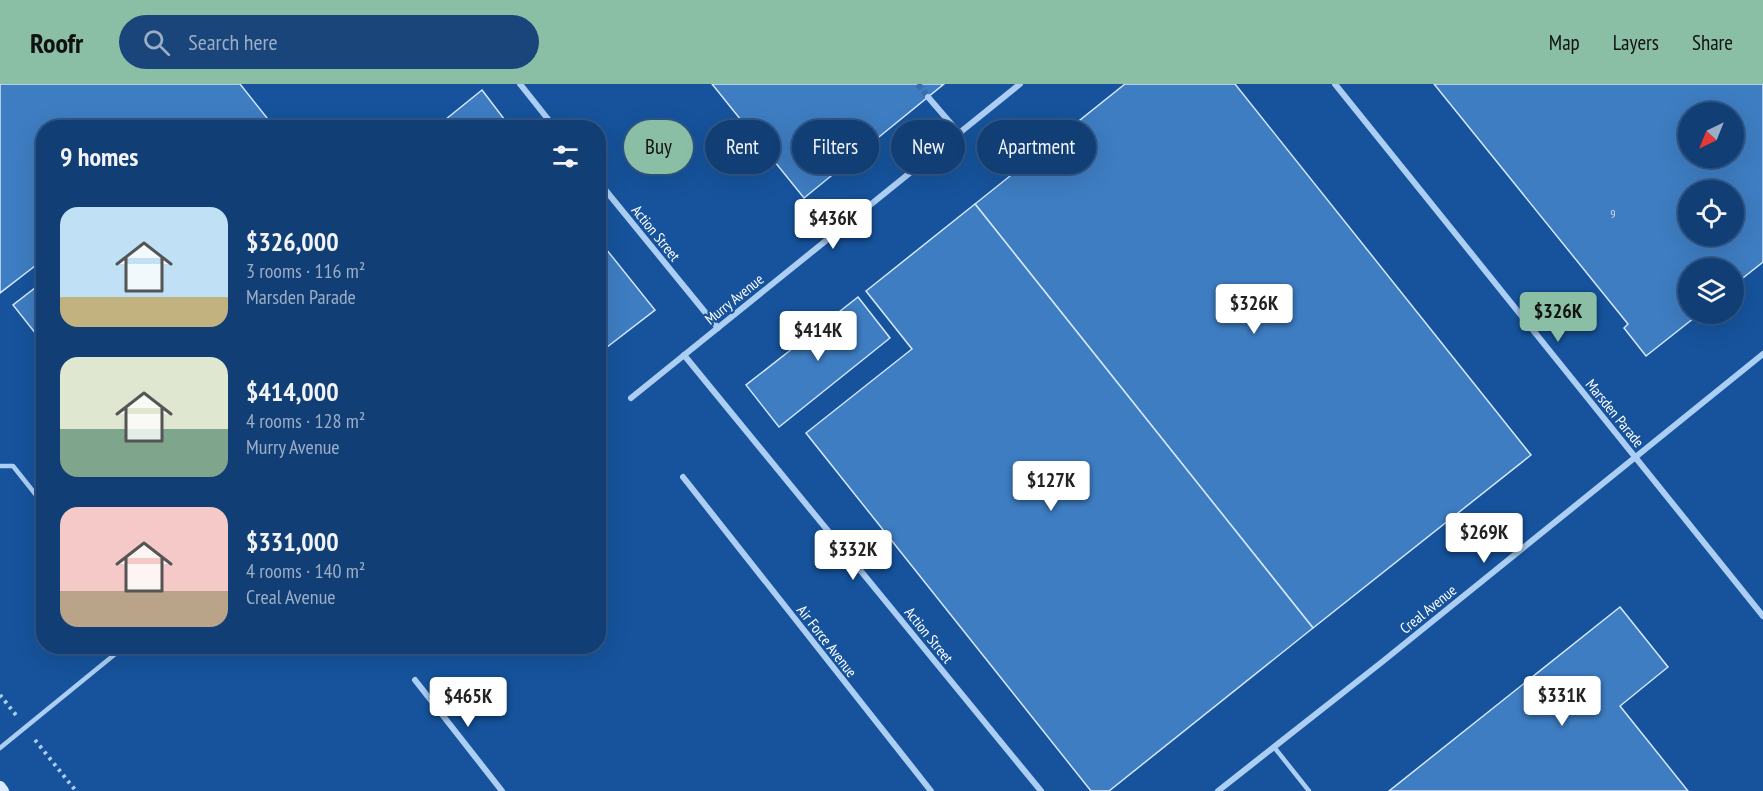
<!DOCTYPE html>
<html lang="en">
<head>
<meta charset="utf-8">
<style>
  body { margin:0; font-family:"PT Sans Narrow",sans-serif; background:#19457a; color:#f1f3f6; height:100vh; display:flex; flex-direction:column; font-size:22px; white-space:nowrap }
  * { box-sizing:border-box; margin:0 }
  p { font-size:20px; color:#9caec5 }
  .icon { flex:none; width:33px; height:33px; fill:none; stroke:currentColor; stroke-width:2; stroke-linecap:round; stroke-linejoin:round }
  .map { position:relative; flex:1; overflow:hidden }
  .details { position:absolute; left:36px; top:36px; width:570px; height:534px; display:flex; flex-direction:column; background:#103e75; border-radius:24px; box-shadow:0 6px 24px #0002,0 0 0 2px #305787 }
  .details>* { flex:none }
  .hud { position:absolute; left:624px; top:36px; width:570px; height:54px; display:flex; gap:12px }
  .needle { width:39px; rotate:223deg }
  .buttons { position:absolute; left:1678px; top:18px; display:grid; gap:12px }
  .buttons a { display:grid; place-items:center; width:66px; height:66px; border-radius:50%; background:#103e75; box-shadow:0 6px 24px #0002,0 0 0 2px #305787; font-size:30px }
  .price { position:absolute; translate:-50% -51px; padding:0 14px; border-radius:6px; background:#fff; color:#222; font-size:20px; line-height:39px; filter:drop-shadow(0 2px 3px #0008) }
  .price::after { content:''; position:absolute; left:50%; top:36px; width:18px; height:14px; margin-left:-9px; background:inherit; clip-path:polygon(0 0,100% 0,50% 100%) }
  .price.on { background:#8abfa5; color:#111 }
  ul { padding:0; list-style:none }
  li { display:flex; align-items:center; gap:18px; height:150px; padding:0 24px }
  li span { display:grid; place-items:center; flex:none; width:168px; height:120px; border-radius:18px; color:#555 }
  li>.icon { margin-inline-start:auto }
  span .icon { width:72px; height:72px; fill:#fffc; stroke-width:1 }
  li b { font-size:26px }
  h2 { display:flex; justify-content:space-between; align-items:center; height:72px; padding:0 24px; font-size:26px }
  .pill { padding:0 21px; border-radius:27px; background:#103e75; box-shadow:0 6px 24px #0002,0 0 0 2px #305787; font-size:21px; line-height:54px }
  .pill.on { background:#8abfa5; color:#111 }
  header { display:flex; align-items:center; gap:36px; box-sizing:border-box; height:84px; padding:0 30px; background:#8abfa5; color:#111 }
  header strong { font-size:28px }
  nav { display:flex; gap:33px; margin-inline-start:auto; font-size:21px }
  .search { width:420px; height:54px; background:#19457a; display:flex; align-items:center; gap:15px; box-sizing:border-box; padding:0 21px; border-radius:33px; color:#9caec5; font-size:22px }
  .map>svg:first-child { display:block }
  .building { fill:#3e7dc2; stroke:#d4e7fd; stroke-width:1.5; fill-rule:evenodd }
  .lines { fill:none; stroke-linecap:round; stroke-linejoin:round }
  .street-tunnel { stroke:#396dab; stroke-width:6; stroke-dasharray:6 3; stroke-linecap:butt }
  .path { stroke:#accef3; stroke-width:4; stroke-dasharray:3 4.5; stroke-linecap:butt }
  .lane { stroke:#accef3; stroke-width:4.5 }
  .street { stroke:#accef3; stroke-width:6 }
  .secondary { stroke:#dbeafc; stroke-width:12 }
  .labels { text-anchor:middle; dominant-baseline:central; stroke-width:4.5; stroke-linejoin:round; paint-order:stroke }
  .number-label { font-size:12px; fill:#cfdef0 }
  .street-label { font-size:15px; fill:#fff; stroke:#16539c }
</style>
</head>
<body>
<header>
<strong>Roofr</strong>
<div class="search"><svg class="icon" aria-label="search" viewBox="0 0 24 24"><circle cx="10" cy="10" r="6"/><path d="M15 15l6 6"/></svg>Search here</div>
<nav><a>Map</a><a>Layers</a><a>Share</a></nav>
</header>
<div class="map">
<svg width="1763" height="707" viewBox="0 0 1763 707">
  <rect width="100%" height="100%" fill="#16539c"/>
  <g class="building">
    <path d="M0,0H240L275,44H44V175L0,209Z"/>
    <path d="M712,0H944L804,114Z"/>
    <path d="M1125,0H1235L1531,371L1313,544L975,120Z"/>
    <path d="M1434,0H1763V178L1734,201V184H1689V230H1699L1646,272L1624,244L1628,240ZM1689,28H1734V74H1689ZM1689,106H1734V152H1689Z"/>
    <path d="M482,6L511,44H435Z"/>
    <path d="M975,120L1313,544L1109,707H1091L806,349L912,265L866,207Z"/>
    <path d="M598,155L655,226L598,270Z"/>
    <path d="M44,197V260L13,221Z"/>
    <path d="M858,213L890,254L779,343L746,301Z"/>
    <path d="M1620,523L1668,583L1620,622L1688,707H1389Z"/>
  </g>
  <g class="lines">
    <path class="street-tunnel" d="M918,0L928,13"/>
    <g class="path">
      <path d="M0,611L16,631"/>
      <path d="M35,656L76,707"/>
    </g>
    <g class="lane">
      <path d="M0,382H13L44,421"/>
      <path d="M1274,663L1309,707"/>
      <path d="M0,664L125,562"/>
    </g>
    <g class="street">
      <path d="M520,0L555,44"/>
      <path d="M1335,0L1763,532"/>
      <path d="M928,13L959,49"/>
      <path d="M598,97L718,244"/>
      <path d="M684,271L1041,707"/>
      <path d="M631,314L1020,0"/>
      <path d="M683,393L931,707"/>
      <path d="M415,596L502,707"/>
      <path d="M1218,707L1382,578L1763,270"/>
    </g>
    <path class="secondary" d="M0,703L3,707"/>
  </g>
  <g class="labels">
    <g class="number-label">
      <text x="1613" y="129">9</text>
    </g>
    <g class="street-label">
      <text transform="translate(656 149) rotate(51)">Action Street</text>
      <text transform="translate(734 215) rotate(-39)">Murry Avenue</text>
      <text transform="translate(1615 329) rotate(51)">Marsden Parade</text>
      <text transform="translate(1428 525) rotate(-39)">Creal Avenue</text>
      <text transform="translate(929 551) rotate(51)">Action Street</text>
      <text transform="translate(827 557) rotate(52)">Air Force Avenue</text>
    </g>
  </g>
</svg>
<div class="buttons">
<a><svg class="needle" viewBox="-14 -14 28 28"><path d="M0-13l5 13h-10z" fill="#e53935"/><path d="M0 13l5-13h-10z" fill="#9caec5"/></svg></a>
<a><svg class="icon" aria-label="locate" viewBox="0 0 24 24"><circle cx="12" cy="12" r="6"/><path d="M12 2v4M12 18v4M2 12h4M18 12h4"/></svg></a>
<a><svg class="icon" aria-label="layers" viewBox="0 0 24 24"><path d="M12 4l9 5-9 5-9-5zM3 14l9 5 9-5"/></svg></a>
</div>
<b class="price" style="left:833px;top:166px">$436K</b>
<b class="price" style="left:1254px;top:251px">$326K</b>
<b class="price on" style="left:1558px;top:259px">$326K</b>
<b class="price" style="left:818px;top:278px">$414K</b>
<b class="price" style="left:1051px;top:428px">$127K</b>
<b class="price" style="left:1484px;top:480px">$269K</b>
<b class="price" style="left:853px;top:497px">$332K</b>
<b class="price" style="left:1562px;top:643px">$331K</b>
<b class="price" style="left:468px;top:644px">$465K</b>
<div class="hud">
<a class="pill on">Buy</a>
<a class="pill">Rent</a>
<a class="pill">Filters</a>
<a class="pill">New</a>
<a class="pill">Apartment</a>
</div>
<section class="details">
<h2>9 homes<svg class="icon" aria-label="filters" viewBox="0 0 24 24"><path d="M4 7h16M4 17h16"/><circle cx="9" cy="7" r="2"/><circle cx="15" cy="17" r="2"/></svg></h2>
<ul>
<li><span style="background:linear-gradient(#bfe0f5 75%,#c2b280 0)"><svg class="icon" aria-label="home" viewBox="0 0 24 24"><path d="M3 11l9-7 9 7M6 9v11h12V9"/></svg></span><div><b>$326,000</b><p>3 rooms · 116 m²</p><p>Marsden Parade</p></div></li>
<li><span style="background:linear-gradient(#dfe7d0 60%,#7fa58c 0)"><svg class="icon" aria-label="home" viewBox="0 0 24 24"><path d="M3 11l9-7 9 7M6 9v11h12V9"/></svg></span><div><b>$414,000</b><p>4 rooms · 128 m²</p><p>Murry Avenue</p></div></li>
<li><span style="background:linear-gradient(#f6c9c9 70%,#b9a48a 0)"><svg class="icon" aria-label="home" viewBox="0 0 24 24"><path d="M3 11l9-7 9 7M6 9v11h12V9"/></svg></span><div><b>$331,000</b><p>4 rooms · 140 m²</p><p>Creal Avenue</p></div></li>
</ul>
</section>
</div>
</body>
</html>
